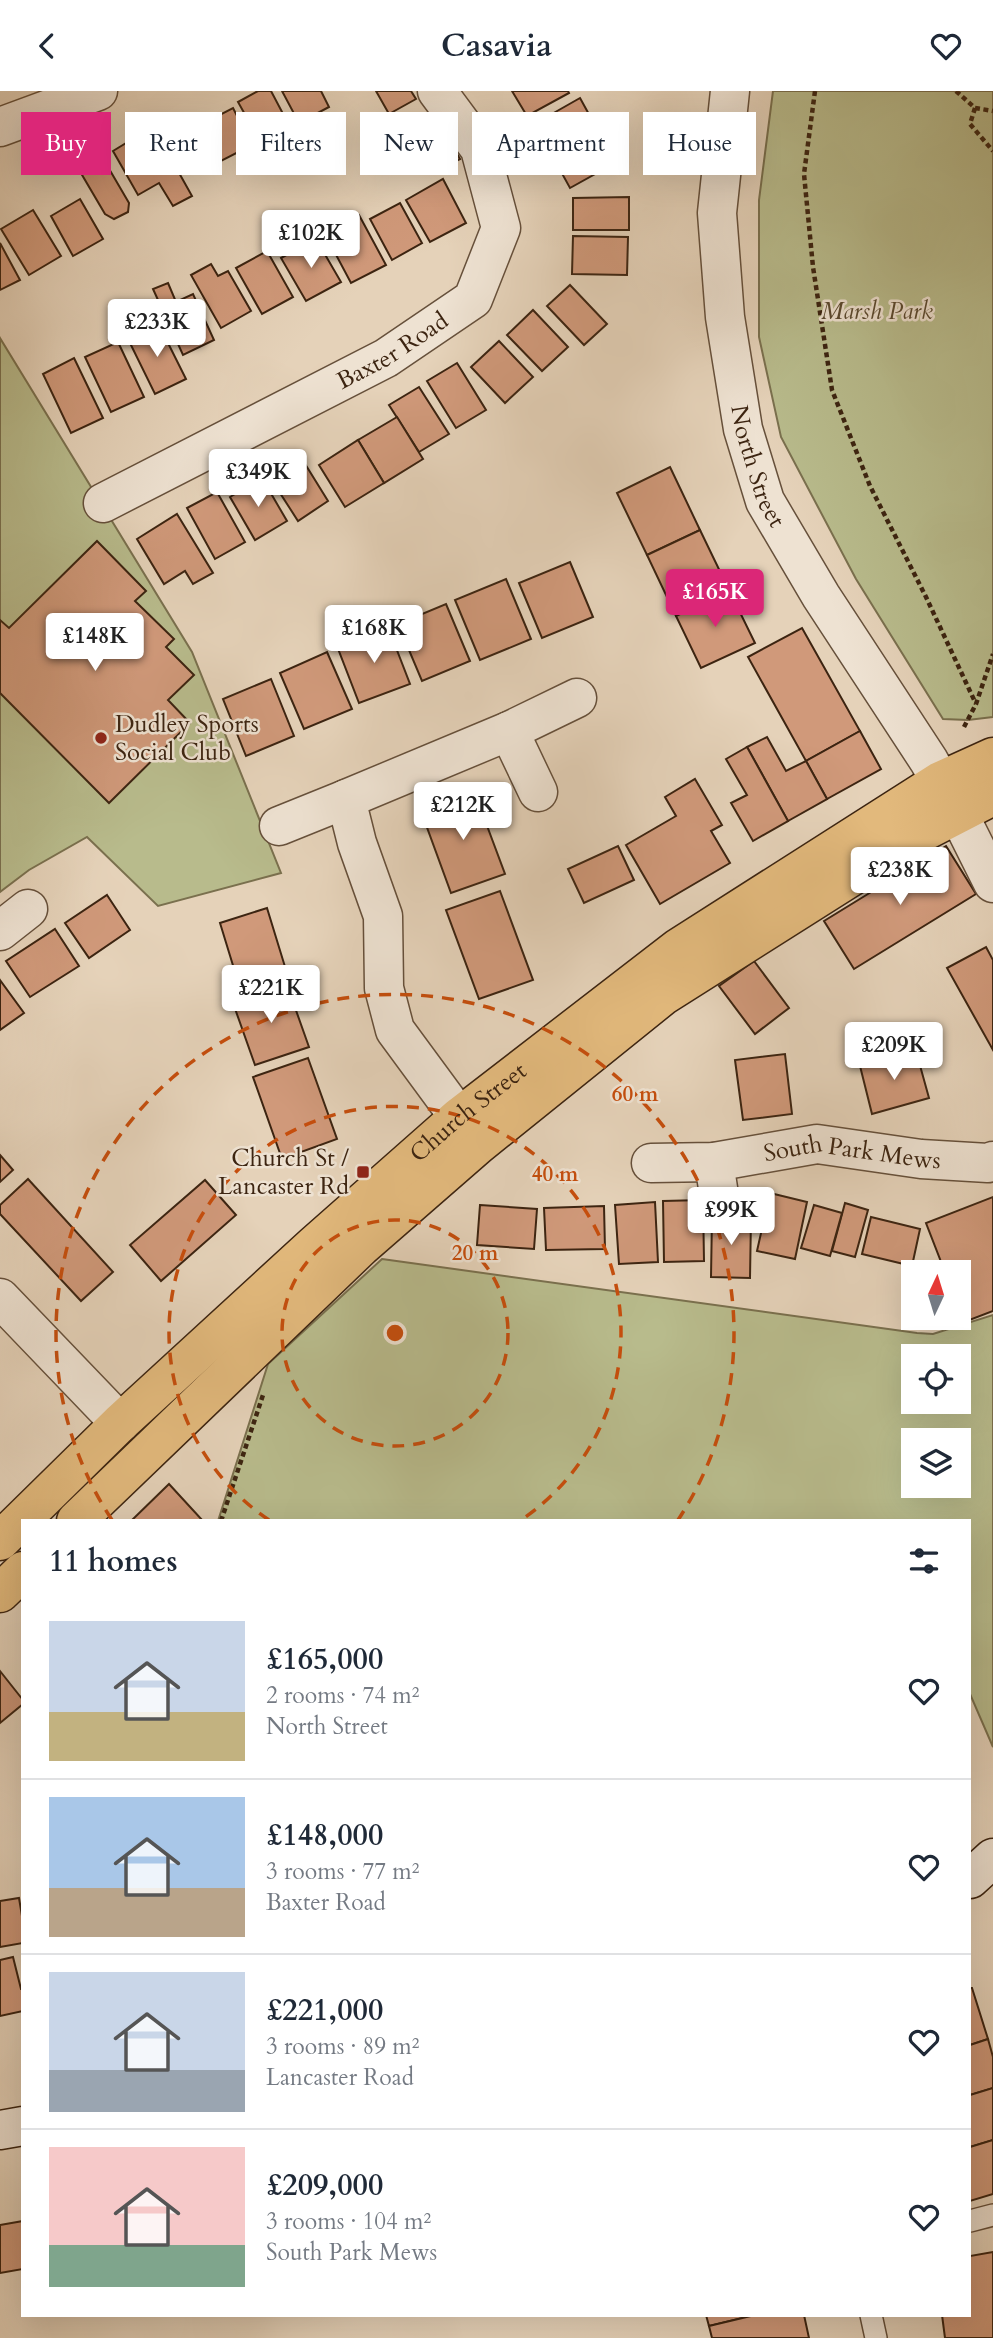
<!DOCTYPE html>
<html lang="en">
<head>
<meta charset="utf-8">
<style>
  body { margin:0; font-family:Cardo,serif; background:#f2f2f3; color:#1f2937; height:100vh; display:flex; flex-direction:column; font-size:26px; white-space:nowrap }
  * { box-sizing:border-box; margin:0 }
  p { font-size:23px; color:#747a83 }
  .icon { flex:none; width:38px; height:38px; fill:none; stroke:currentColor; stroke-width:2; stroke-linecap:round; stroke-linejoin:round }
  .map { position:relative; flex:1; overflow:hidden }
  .details { position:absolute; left:21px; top:1428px; width:950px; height:798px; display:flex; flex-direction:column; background:#fff; border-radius:0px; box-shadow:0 7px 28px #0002 }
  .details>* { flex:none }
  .banner { position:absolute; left:21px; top:21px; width:952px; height:63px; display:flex; gap:14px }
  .needle { width:46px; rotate:4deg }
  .buttons { position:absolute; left:901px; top:1169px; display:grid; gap:14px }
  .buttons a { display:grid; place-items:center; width:70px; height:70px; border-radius:0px; background:#fff; box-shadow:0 7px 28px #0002; font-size:35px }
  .price { position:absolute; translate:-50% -60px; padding:0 16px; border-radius:7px; background:#fff; color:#222; font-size:23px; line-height:46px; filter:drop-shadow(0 2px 4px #0008) }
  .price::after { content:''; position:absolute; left:50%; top:42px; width:21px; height:16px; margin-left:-10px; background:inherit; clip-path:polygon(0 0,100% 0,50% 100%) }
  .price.active { background:#db2777; color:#fff }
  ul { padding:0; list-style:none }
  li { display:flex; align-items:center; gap:21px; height:175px; padding:0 28px }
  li+li { border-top:2px solid #e0e1e3 }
  li span { display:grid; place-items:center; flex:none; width:196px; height:140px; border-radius:0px; color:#555 }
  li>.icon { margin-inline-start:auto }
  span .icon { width:84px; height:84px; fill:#fffc; stroke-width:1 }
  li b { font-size:30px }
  h2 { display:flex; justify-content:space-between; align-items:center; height:84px; padding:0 28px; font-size:30px }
  .pill { padding:0 24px; border-radius:0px; background:#fff; box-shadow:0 7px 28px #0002; font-size:24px; line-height:63px }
  .pill.active { background:#db2777; color:#fff }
  header { display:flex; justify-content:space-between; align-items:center; height:91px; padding:0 28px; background:#fff; font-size:32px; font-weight:800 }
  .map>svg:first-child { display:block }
  .green { fill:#b8bb8c; stroke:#7a704e; stroke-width:2; fill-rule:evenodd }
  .building { fill:#d0997a; stroke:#3c2411; stroke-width:2 }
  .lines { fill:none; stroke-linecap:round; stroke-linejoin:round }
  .lane-casing { stroke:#66503b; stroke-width:24 }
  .street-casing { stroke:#66503b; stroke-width:41 }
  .secondary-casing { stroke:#3c2411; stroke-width:41 }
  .primary-casing { stroke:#3c2411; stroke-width:41 }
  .path { stroke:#3c2411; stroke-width:4.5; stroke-dasharray:5 3.5; stroke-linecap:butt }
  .lane { stroke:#eee2d2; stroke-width:21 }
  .street { stroke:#eee2d2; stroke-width:38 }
  .secondary { stroke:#eee2d2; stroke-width:38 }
  .primary { stroke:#e2b97c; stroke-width:38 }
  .ring { fill:none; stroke:#c64e0d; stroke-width:3.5; stroke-dasharray:12 9 }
  .poi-dot { fill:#8f2418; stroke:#eee2d2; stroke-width:2.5 }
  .labels { text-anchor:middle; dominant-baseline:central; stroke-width:5; stroke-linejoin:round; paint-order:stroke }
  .park-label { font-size:24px; font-style:italic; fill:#5b4a30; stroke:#eee2d2 }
  .street-label { font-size:24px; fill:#3c2411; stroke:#eee2d2 }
  .poi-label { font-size:24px; fill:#3c2411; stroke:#eee2d2; text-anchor:start }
  .centre { fill:#c64e0d; stroke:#eee2d2; stroke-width:3.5 }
  .ring-label { font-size:21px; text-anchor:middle; font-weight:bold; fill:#c64e0d; stroke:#eee2d2; stroke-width:5; stroke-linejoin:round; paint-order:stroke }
</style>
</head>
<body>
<header><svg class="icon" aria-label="back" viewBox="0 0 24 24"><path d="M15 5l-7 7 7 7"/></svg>Casavia<svg class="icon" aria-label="heart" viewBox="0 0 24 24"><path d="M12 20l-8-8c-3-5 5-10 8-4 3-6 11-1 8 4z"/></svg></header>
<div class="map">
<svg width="993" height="2247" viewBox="0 0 993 2247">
  <rect width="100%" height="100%" fill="#e5d2b9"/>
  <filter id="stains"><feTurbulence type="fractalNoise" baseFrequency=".00286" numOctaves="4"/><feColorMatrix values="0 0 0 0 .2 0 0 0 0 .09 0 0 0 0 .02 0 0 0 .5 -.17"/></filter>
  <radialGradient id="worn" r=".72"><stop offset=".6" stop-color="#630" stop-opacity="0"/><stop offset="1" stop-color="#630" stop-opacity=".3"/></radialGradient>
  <g class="green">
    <path d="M773,0H993V626L968,629L943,628L856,488L781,346L759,246V109Z"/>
    <path d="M0,247L192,561L281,782L158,815L87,746L29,779L0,801Z"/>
    <path d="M382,1168L917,1242L933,1243L993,1224V1656L970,1603V1430H218L268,1273ZM914,1265H959V1311H914ZM914,1349H959V1395H914Z"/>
  </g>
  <g class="building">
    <path d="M258,0H271L290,36L261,52L238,11Z"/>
    <path d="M282,0H321L329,16L299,32Z"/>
    <path d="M376,0H411L416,8L389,23Z"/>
    <path d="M512,0H568L569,2L527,25Z"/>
    <path d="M580,7L596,36L552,60L536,32Z"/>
    <path d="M233,17L252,54L221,70L202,33Z"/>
    <path d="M187,25L209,64L179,81L157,43Z"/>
    <path d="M444,39L460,68L435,81L419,53Z"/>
    <path d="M141,43L157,71L169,64L192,105L173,115L159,92L138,104L113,60Z"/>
    <path d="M597,44L613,73L570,97L554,68Z"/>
    <path d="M101,64L129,112L128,121L114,128L105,123L78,77Z"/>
    <path d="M443,88L466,132L430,151L406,109Z"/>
    <path d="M629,106V139H573V107Z"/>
    <path d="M80,108L103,148L73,165L51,125Z"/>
    <path d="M400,112L422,152L392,169L370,128Z"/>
    <path d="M33,119L61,165L29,184L1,138Z"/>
    <path d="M359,124L386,174L351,192L325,143Z"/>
    <path d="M573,145L628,146L627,184L572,183Z"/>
    <path d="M316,148L341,191L306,210L281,167Z"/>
    <path d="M0,152L20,189L0,199Z"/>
    <path d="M267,160L293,206L262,223L236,177Z"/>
    <path d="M211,173L218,185L228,180L251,220L221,237L191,184Z"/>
    <path d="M168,192L176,211L193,203L214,249L183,264L153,198Z"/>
    <path d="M570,194L607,233L584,254L547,215Z"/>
    <path d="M533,219L568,256L542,280L507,244Z"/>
    <path d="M159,234L186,288L155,303L128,248Z"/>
    <path d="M499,250L533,286L505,312L471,276Z"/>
    <path d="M118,251L144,306L111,321L85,266Z"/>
    <path d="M74,267L103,327L71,342L43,283Z"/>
    <path d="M457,272L486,319L456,337L427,290Z"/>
    <path d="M419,296L449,343L419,361L389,314Z"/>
    <path d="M397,326L423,368L384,392L358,349Z"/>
    <path d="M358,349L384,392L345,416L319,374Z"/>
    <path d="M302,368L328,410L298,430L271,388Z"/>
    <path d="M670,376L700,439L647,464L617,402Z"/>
    <path d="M262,387L287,430L255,449L230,406Z"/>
    <path d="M217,401L245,451L215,468L187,417Z"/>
    <path d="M177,423L213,482L193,493L185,480L164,493L137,448Z"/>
    <path d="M700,439L729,499L676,525L647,464Z"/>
    <path d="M97,450L146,500L135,510L174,548L166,556L194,584L168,609L190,632L109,712L0,602V529L9,537Z"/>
    <path d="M570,471L593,526L542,547L519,492Z"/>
    <path d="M506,488L531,548L480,569L455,509Z"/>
    <path d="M729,499L755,552L701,577L676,525Z"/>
    <path d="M446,513L470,570L422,590L398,533Z"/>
    <path d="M388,536L410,593L359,612L337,555Z"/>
    <path d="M802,537L860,640L806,670L748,566Z"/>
    <path d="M327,561L352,618L304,638L280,582Z"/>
    <path d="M271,588L294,645L246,665L223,608Z"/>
    <path d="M860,640L881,678L827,708L806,670Z"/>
    <path d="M767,646L786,680L806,670L827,708L788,730L747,656Z"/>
    <path d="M747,656L788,730L753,750L731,712L747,704L726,668Z"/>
    <path d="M695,688L722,734L711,740L730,772L660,813L626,754L676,725L665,706Z"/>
    <path d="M474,700L505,783L451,802L421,720Z"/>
    <path d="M618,755L634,789L584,812L568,778Z"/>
    <path d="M946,755L976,803L854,878L824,830Z"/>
    <path d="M500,800L533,889L479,908L446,819Z"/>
    <path d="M107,804L130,839L89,867L65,832Z"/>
    <path d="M267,817L286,879L239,894L220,832Z"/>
    <path d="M55,838L79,875L30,906L6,870Z"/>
    <path d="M986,856L993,869V959L947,877Z"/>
    <path d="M754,870L789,917L755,943L719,895Z"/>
    <path d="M0,889L24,922L0,939Z"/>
    <path d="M287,894L309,956L255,974L233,912Z"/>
    <path d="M916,960L929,1007L872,1023L860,975Z"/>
    <path d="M785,963L792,1023L743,1029L735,969Z"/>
    <path d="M308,967L337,1048L282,1068L253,986Z"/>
    <path d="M0,1064L13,1079L0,1091Z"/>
    <path d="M28,1088L113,1181L81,1210L0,1123V1114Z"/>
    <path d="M205,1089L236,1124L161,1190L130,1154Z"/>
    <path d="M770,1102L807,1111L795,1168L757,1160Z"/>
    <path d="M993,1106V1220L946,1238L941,1227H959V1181H945L926,1132Z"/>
    <path d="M703,1109L704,1170L664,1171L663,1110Z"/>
    <path d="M655,1111L658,1171L619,1173L615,1114Z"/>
    <path d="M845,1112L868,1119L855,1166L832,1160Z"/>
    <path d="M480,1114L537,1118L534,1158L477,1154Z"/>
    <path d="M814,1114L842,1122L830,1165L801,1157Z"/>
    <path d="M604,1115L605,1158L546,1159L544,1117Z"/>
    <path d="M712,1125L751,1126L750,1187L711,1186Z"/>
    <path d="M871,1126L920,1138L912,1175L862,1163Z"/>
    <path d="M169,1393L203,1430H131Z"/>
    <path d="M0,1580L23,1609V1613L0,1632Z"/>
    <path d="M19,1807L23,1831V1852L0,1856V1810Z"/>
    <path d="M13,1866L21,1898H23V1920L0,1925V1869Z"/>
    <path d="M970,1897H972L988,1948L970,1954Z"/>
    <path d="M988,1948L993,1966V1997L970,2004V1954Z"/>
    <path d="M993,1997V2049L970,2056V2004Z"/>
    <path d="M993,2049V2103L970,2110V2056Z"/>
    <path d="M23,2130V2178L0,2182V2134Z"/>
    <path d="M993,2161V2247H945L942,2224H970V2165Z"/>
    <path d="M706,2224H755L709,2235Z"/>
    <path d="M755,2224H804L809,2247H712L709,2235Z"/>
  </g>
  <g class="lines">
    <defs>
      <g id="lane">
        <path d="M970,2130L993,2124"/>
        <path d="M871,2224L876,2247"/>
      </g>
      <g id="street">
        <path id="s1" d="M730,0L717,122L725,226L743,338L765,410L821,505L929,670L958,722L993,792"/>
        <path d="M0,36L98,0"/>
        <path id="s2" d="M103,412L386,267L473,208L501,137L480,58L437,0"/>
        <path d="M509,640L538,701"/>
        <path d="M279,735L346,708"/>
        <path d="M0,840L28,818"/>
        <path d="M459,1026L395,939L384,897L383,825L357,752L346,708L509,640L577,607"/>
        <path d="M714,1071L721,1117"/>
        <path id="s3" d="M651,1072L714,1071L817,1053L921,1068L988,1072L993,1070"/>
        <path d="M0,1207L120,1332"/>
      </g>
      <g id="secondary">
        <path d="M970,1788L993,1767"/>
        <path d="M0,2039L23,2035"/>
      </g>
      <g id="primary">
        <path d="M76,1430L361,1156L478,1054L663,905L919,743L993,705"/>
        <path id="s4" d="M0,1450L120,1332L314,1154L459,1026L678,857L940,690L993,666"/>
        <path d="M0,1502L23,1480"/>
      </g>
    </defs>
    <use href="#lane" class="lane-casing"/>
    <use href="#street" class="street-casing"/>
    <use href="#secondary" class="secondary-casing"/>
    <use href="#primary" class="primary-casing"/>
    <g class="path">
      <path d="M815,0L804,83L813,176L832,299L870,395L926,506L976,613"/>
      <path d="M956,0L975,17L993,20"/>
      <path d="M975,17L970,33L993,60"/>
      <path d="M964,636L976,613L993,563"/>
      <path d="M221,1430L263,1304"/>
    </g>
    <use href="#lane" class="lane"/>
    <use href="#street" class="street"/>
    <use href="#secondary" class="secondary"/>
    <use href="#primary" class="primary"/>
  </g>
  <g class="ring">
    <circle cx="395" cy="1242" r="113"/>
    <path d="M269 1429A226 226 0 1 1 521 1429"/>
    <path d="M112 1429A339 339 0 1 1 678 1429"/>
  </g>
  <g class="poi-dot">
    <circle cx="101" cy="647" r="7"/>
    <rect x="356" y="1074" width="14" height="14" rx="3.5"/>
  </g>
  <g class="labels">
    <g class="park-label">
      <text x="877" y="220">Marsh Park</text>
    </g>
    <g class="street-label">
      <text stroke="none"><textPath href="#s2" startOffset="327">Baxter Road</textPath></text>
      <text stroke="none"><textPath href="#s1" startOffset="380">North Street</textPath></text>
      <text stroke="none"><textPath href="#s4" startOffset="635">Church Street</textPath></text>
      <text stroke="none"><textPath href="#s3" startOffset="203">South Park Mews</textPath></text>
    </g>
    <g class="poi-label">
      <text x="115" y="633">Dudley Sports<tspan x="115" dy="28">Social Club</tspan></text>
      <text x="349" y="1067" text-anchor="end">Church St /<tspan x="349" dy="28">Lancaster Rd</tspan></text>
    </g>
  </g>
  <circle cx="395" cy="1242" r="10" class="centre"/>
  <g class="ring-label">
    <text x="635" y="1010">60 m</text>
    <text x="555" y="1090">40 m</text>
    <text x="475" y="1169">20 m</text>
  </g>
  <rect width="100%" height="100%" filter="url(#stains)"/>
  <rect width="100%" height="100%" fill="url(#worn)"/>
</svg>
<div class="buttons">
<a><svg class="needle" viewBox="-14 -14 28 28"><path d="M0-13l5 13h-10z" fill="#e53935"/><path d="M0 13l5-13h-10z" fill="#747a83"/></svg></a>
<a><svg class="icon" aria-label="locate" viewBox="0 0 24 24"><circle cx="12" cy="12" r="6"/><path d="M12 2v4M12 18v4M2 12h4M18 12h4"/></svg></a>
<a><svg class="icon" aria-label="layers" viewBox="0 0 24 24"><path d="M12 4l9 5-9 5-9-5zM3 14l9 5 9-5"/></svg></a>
</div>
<b class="price" style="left:311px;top:179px">£102K</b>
<b class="price" style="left:157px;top:268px">£233K</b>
<b class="price" style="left:258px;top:418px">£349K</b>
<b class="price active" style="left:715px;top:538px">£165K</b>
<b class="price" style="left:374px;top:574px">£168K</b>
<b class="price" style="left:95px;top:582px">£148K</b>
<b class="price" style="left:463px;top:751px">£212K</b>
<b class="price" style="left:900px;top:816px">£238K</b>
<b class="price" style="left:271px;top:934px">£221K</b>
<b class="price" style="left:894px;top:991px">£209K</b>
<b class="price" style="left:731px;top:1156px">£99K</b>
<div class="banner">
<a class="pill active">Buy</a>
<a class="pill">Rent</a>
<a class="pill">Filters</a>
<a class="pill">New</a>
<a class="pill">Apartment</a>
<a class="pill">House</a>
</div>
<section class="details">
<h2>11 homes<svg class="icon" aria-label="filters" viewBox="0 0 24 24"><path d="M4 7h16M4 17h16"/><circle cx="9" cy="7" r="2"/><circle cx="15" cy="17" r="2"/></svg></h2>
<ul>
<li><span style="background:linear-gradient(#c9d6e8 65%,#c2b280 0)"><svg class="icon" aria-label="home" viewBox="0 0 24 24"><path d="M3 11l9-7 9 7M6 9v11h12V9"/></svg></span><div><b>£165,000</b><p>2 rooms · 74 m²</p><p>North Street</p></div><svg class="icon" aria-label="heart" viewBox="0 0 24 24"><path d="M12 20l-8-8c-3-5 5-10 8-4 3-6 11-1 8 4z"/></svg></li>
<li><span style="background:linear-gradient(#a9c7e8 65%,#b9a48a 0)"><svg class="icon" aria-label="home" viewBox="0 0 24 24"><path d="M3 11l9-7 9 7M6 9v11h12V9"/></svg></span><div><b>£148,000</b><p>3 rooms · 77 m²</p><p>Baxter Road</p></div><svg class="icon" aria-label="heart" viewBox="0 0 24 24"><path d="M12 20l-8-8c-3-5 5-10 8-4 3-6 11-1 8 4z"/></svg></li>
<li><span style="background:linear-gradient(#c9d6e8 70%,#9aa5b1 0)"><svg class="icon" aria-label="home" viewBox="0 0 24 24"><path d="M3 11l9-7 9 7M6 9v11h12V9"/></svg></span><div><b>£221,000</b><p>3 rooms · 89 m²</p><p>Lancaster Road</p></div><svg class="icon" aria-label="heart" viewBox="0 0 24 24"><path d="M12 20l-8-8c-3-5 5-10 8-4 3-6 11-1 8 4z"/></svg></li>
<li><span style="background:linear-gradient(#f6c9c9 70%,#7fa58c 0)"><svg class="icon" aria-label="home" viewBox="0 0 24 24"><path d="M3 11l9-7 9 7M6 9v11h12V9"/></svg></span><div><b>£209,000</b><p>3 rooms · 104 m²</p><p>South Park Mews</p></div><svg class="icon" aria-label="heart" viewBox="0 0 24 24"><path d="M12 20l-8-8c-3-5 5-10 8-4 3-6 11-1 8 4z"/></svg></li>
</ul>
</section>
</div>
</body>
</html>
